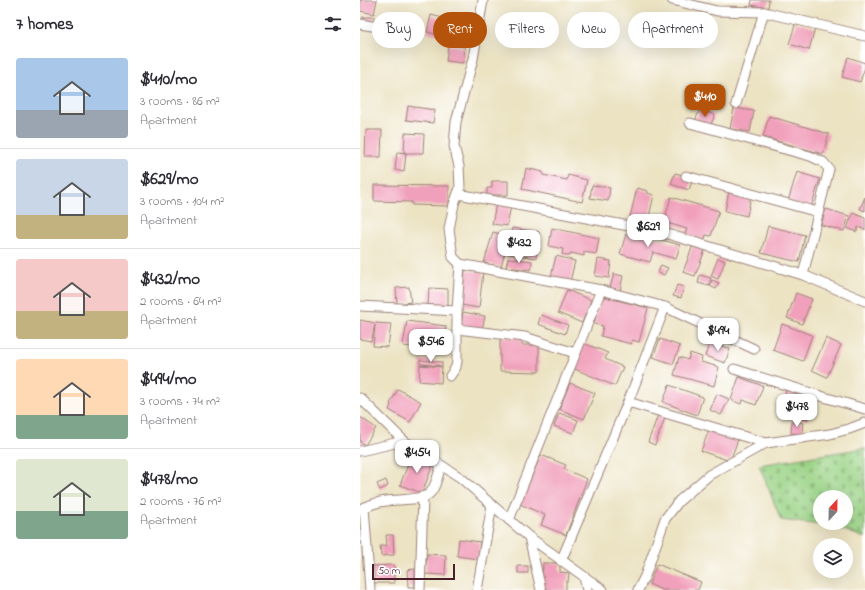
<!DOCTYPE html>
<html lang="en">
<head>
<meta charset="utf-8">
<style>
  body { margin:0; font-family:"Indie Flower",sans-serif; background:#f7f7f7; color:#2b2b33; height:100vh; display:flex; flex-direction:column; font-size:15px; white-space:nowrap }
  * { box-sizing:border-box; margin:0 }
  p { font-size:13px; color:#7c7c81 }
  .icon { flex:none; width:22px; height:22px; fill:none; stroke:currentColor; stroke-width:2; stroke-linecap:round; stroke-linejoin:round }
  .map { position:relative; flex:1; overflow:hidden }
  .side { display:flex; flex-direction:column; background:#fff; width:360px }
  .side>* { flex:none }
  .hud { position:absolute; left:12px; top:12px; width:380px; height:36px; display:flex; gap:8px }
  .needle { width:26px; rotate:22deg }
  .fabs { position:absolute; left:453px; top:490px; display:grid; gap:8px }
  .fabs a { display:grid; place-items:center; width:40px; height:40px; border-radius:50%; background:#fff; box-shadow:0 4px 16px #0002; font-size:20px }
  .scale { position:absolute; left:12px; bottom:10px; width:83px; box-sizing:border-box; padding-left:4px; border:2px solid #4a1f2b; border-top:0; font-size:11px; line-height:14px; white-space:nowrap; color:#4a1f2b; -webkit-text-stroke:3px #fff; paint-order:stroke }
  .price { position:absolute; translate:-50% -34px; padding:0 9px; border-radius:8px; background:#fff; color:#222; font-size:13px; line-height:26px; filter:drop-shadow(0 1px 2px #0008) }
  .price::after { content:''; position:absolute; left:50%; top:24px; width:12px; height:9px; margin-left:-6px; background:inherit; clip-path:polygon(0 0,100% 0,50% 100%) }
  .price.current { background:#b45309; color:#fff }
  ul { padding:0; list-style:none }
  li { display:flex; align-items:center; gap:12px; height:100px; padding:0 16px }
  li+li { border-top:1px solid #e1e1e2 }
  li span { display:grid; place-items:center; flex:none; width:112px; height:80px; border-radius:4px; color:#555 }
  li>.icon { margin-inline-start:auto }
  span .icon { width:48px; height:48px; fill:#fffc; stroke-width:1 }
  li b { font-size:17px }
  h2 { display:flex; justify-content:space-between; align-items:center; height:48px; padding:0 16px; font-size:17px }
  .pill { padding:0 14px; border-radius:18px; background:#fff; box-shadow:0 4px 16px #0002; font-size:14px; line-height:36px }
  .pill.current { background:#b45309; color:#fff }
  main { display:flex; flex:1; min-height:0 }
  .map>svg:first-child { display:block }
  .cemetery { fill:url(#cemetery-stones); stroke:#727958; fill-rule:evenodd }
  .building { fill:#f1a0bb }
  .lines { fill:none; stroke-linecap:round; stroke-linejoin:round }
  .street-casing { stroke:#9b8177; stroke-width:11 }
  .street { stroke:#fff; stroke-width:9 }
</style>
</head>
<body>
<main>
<section class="side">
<h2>7 homes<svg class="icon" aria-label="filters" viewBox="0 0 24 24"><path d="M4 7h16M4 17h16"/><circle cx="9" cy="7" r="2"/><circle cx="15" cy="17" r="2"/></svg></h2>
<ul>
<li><span style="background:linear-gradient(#a9c7e8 65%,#9aa5b1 0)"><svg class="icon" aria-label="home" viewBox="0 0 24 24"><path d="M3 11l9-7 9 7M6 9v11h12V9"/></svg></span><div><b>$410/mo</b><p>3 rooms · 86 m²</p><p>Apartment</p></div></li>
<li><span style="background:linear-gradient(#c9d6e8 70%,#c2b280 0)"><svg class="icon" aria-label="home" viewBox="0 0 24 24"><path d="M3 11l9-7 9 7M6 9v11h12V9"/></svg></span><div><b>$629/mo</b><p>3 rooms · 104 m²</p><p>Apartment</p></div></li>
<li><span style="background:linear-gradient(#f6c9c9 65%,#c2b280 0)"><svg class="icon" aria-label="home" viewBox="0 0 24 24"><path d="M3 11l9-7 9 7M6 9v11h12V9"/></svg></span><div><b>$432/mo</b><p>2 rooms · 64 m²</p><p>Apartment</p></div></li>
<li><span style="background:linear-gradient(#ffd9b3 70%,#7fa58c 0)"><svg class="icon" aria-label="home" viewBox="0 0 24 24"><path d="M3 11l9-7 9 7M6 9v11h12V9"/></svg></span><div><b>$494/mo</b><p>3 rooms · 74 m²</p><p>Apartment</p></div></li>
<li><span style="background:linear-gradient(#dfe7d0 65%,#7fa58c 0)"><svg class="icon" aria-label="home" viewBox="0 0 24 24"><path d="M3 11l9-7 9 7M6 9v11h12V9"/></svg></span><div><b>$478/mo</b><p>2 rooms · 76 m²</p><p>Apartment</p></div></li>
</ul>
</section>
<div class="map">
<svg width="505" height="590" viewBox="0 0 505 590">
  <defs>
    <pattern id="cemetery-stones" width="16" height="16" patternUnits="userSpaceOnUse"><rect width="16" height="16" fill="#9ad385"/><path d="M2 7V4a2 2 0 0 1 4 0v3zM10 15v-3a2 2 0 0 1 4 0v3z" fill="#86b573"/></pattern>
  </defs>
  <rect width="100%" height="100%" fill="#fff"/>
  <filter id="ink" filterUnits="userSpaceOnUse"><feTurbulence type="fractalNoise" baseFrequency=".025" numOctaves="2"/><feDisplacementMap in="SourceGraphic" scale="8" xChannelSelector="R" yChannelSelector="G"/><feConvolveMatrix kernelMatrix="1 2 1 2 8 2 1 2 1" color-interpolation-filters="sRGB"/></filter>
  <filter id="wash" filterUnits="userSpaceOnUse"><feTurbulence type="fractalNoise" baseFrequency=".012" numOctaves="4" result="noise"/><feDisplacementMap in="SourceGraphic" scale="16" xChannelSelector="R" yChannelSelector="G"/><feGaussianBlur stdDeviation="0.9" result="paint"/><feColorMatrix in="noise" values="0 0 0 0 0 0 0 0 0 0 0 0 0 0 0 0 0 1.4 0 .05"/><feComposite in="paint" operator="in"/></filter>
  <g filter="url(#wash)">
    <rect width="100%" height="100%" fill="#ece3c3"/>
    <path class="cemetery" d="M505,448V538L476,527L421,520L399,465ZM460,497H486V523H460Z"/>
    <g id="blocks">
      <g class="building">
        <path d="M0,0H17L14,14L0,11Z"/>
        <path d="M392,0H409L408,8L391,5Z"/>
        <path d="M71,15L110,25L106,41L67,32Z"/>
        <rect x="3" y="17" width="11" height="5"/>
        <path d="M436,22L455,28L449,50L429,44Z"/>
        <path d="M88,45L105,47L103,63L86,61Z"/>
        <path d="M488,57L505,63V67L500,82L482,77Z"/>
        <path d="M48,106L75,110L73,123L46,120Z"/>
        <path d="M374,108L394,111L390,132L370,129Z"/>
        <path d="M340,109L355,115L350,127L335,121Z"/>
        <path d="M409,116L469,134L463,154L403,137Z"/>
        <path d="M6,130H22L21,157H5Z"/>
        <path d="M45,133L64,134L63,153H44Z"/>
        <path d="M37,152L46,153L44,172L35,170Z"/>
        <path d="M166,168L183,172V175L207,180L208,175L227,180L222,202L162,189Z"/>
        <path d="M437,172L460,179L451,208L428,201Z"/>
        <path d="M315,173L333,178L329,190L311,184Z"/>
        <path d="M132,181H148V195H127V188H132Z"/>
        <path d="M14,185L89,186V206L52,205V202L14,201Z"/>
        <path d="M232,185L250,188L248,201L230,198Z"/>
        <path d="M277,188L288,191L287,193L294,195L288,221L270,217Z"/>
        <path d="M369,191L391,196L387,216L365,211Z"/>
        <path d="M311,197L359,211L351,236L346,235L344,241L325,235L327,229L304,222Z"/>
        <path d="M505,197V211L500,209Z"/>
        <path d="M136,204L151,206L147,226L132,224Z"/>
        <path d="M466,209L489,216L484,231L461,225Z"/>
        <path d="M493,213L505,218V230L498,227L497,232L487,228Z"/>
        <path d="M408,226L445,235L439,262L401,253Z"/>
        <path d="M152,228L179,232L176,258L148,254Z"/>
        <path d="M192,228L239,238L236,254L224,252V256L211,253L210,256L202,254L203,249L189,246Z"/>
        <path d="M133,232L149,236L141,267L124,263Z"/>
        <path d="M266,234L280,238L281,234L320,245L316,259L293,252L290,262L260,254Z"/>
        <path d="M333,245L345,250L335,276L323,272Z"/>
        <path d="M196,256L215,261L210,282L191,277Z"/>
        <path d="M148,258L172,261L171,270L146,267Z"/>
        <path d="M358,258L365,261L358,279L351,276Z"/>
        <path d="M238,259L251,261L249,278L235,276Z"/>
        <path d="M301,265L308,268L304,275L298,273Z"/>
        <path d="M105,270L123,272L119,308L101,305Z"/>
        <path d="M254,274L263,276L260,291L250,288Z"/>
        <path d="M340,275L351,278L349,286L338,283Z"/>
        <path d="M352,280L359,283L356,289L350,286Z"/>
        <path d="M317,285L324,287L321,298L313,296Z"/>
        <path d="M49,287L51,302L37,304L36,288Z"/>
        <path d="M69,288L88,289V306L68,305Z"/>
        <path d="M207,290L231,300L222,323L198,313Z"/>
        <path d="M436,293L452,299L442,324L427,318Z"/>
        <path d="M241,296L288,308L279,342L272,340L271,344L241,336L243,326L234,324Z"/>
        <path d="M103,312L125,316L122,330L101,326Z"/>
        <path d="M181,315L208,325L205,334L178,324Z"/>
        <path d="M0,320L15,323L31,324L28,347L13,346L15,325L11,341L0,339Z"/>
        <path d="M47,321L86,326L83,350L43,346Z"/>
        <path d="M422,324L452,335L443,361L413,350Z"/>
        <path d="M140,337H162V345H179V372L140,371Z"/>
        <path d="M466,338L481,345L467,377L452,370Z"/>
        <path d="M300,339L320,346L313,364L293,357Z"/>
        <path d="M221,342L248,353L245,359L263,367L255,386L210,367Z"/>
        <path d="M350,342L370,349L365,363L345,356Z"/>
        <path d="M330,353L342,357L341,362L359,367L354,386L314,375L319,357L328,360Z"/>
        <path d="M60,360L82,362V366L60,364Z"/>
        <path d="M60,365L82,367L81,383L59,381Z"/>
        <path d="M379,377L403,386L396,405L383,400L381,404L371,400Z"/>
        <path d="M210,383L235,393L224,419L199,409Z"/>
        <path d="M309,385L343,397L337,415L303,402Z"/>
        <path d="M427,387L455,396L447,420L419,412Z"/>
        <path d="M38,389L61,402L50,422L29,410L31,405L30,404Z"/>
        <path d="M357,394L369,399L361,415L350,410Z"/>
        <path d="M199,413L218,420L213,433L194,426Z"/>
        <path d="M298,415L305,418L295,445L288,442Z"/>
        <path d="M0,417L16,428L5,445L0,442Z"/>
        <path d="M432,421L443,423L442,434L431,433Z"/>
        <path d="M350,427L379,437L370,461L341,451Z"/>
        <path d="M52,454L74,462L62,493L40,485Z"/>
        <path d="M181,455L206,465L204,469L227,479L206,535L181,525L185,515L160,504Z"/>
        <path d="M26,480L28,486L20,490L17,484Z"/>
        <path d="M26,535H33L34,555L21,556L20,546H27Z"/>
        <path d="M99,539L120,542L118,559L97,556Z"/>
        <path d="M67,554L86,555L85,575L65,574Z"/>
        <path d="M183,563H200V572L209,573L208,582H206V590H182Z"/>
        <path d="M297,564L341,582L338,590H302L289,584Z"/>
        <path d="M34,565V583H14L13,566Z"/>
        <rect x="158" y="566" width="10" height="7"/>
        <path d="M55,569V587H48L47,570Z"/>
      </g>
    </g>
  </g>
  <g filter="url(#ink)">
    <use href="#blocks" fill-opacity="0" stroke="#9b8177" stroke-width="1"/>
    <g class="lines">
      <defs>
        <g id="street">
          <path d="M312,0L357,11L404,12L505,36"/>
          <path d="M0,24L12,26"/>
          <path d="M376,104L404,12"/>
          <path d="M330,123L450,156L463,162L469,169L443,275"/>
          <path d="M326,176L458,212"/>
          <path d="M98,194L301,232L443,275L505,301"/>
          <path d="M100,264L241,290L305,307L394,349"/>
          <path d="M0,306L97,311"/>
          <path d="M97,329L165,337L215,353"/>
          <path d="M374,369L464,397L505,409"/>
          <path d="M90,376L96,367L97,361V311L100,264L93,257L89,229L94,204L100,188L99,166L94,146L96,122L113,59L123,0"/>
          <path d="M0,398L44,441L101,478L169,537L243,590"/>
          <path d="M268,402L406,443"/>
          <path d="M0,451L44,441"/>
          <path d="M4,507L10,590"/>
          <path d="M0,510C7,506 18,502 26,501C38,499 59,501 69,494C76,488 78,474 81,466"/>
          <path d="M149,520L241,290"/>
          <path d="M169,537L181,590"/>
          <path d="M201,561L268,402L305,307"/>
          <path d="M224,577L227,590"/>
          <path d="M60,590L63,497"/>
          <path d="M117,590L132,505"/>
          <path d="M278,590L285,576L305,519L319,501L349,475L406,443L470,434L489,429L505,423"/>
        </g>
      </defs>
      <use href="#street" class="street-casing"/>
      <use href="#street" class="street"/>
    </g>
  </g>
</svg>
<div class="fabs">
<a><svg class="needle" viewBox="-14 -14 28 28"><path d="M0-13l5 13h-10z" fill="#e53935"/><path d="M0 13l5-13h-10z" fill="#7c7c81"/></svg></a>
<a><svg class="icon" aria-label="layers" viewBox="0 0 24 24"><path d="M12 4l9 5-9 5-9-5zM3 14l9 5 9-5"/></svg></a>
</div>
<div class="scale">50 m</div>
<b class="price current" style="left:345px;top:118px">$410</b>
<b class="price" style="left:288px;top:248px">$629</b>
<b class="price" style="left:159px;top:264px">$432</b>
<b class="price" style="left:358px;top:352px">$494</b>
<b class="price" style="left:71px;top:363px">$546</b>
<b class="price" style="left:437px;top:428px">$478</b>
<b class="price" style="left:57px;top:474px">$454</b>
<div class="hud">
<a class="pill">Buy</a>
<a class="pill current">Rent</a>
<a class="pill">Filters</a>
<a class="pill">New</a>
<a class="pill">Apartment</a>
</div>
</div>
</main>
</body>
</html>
